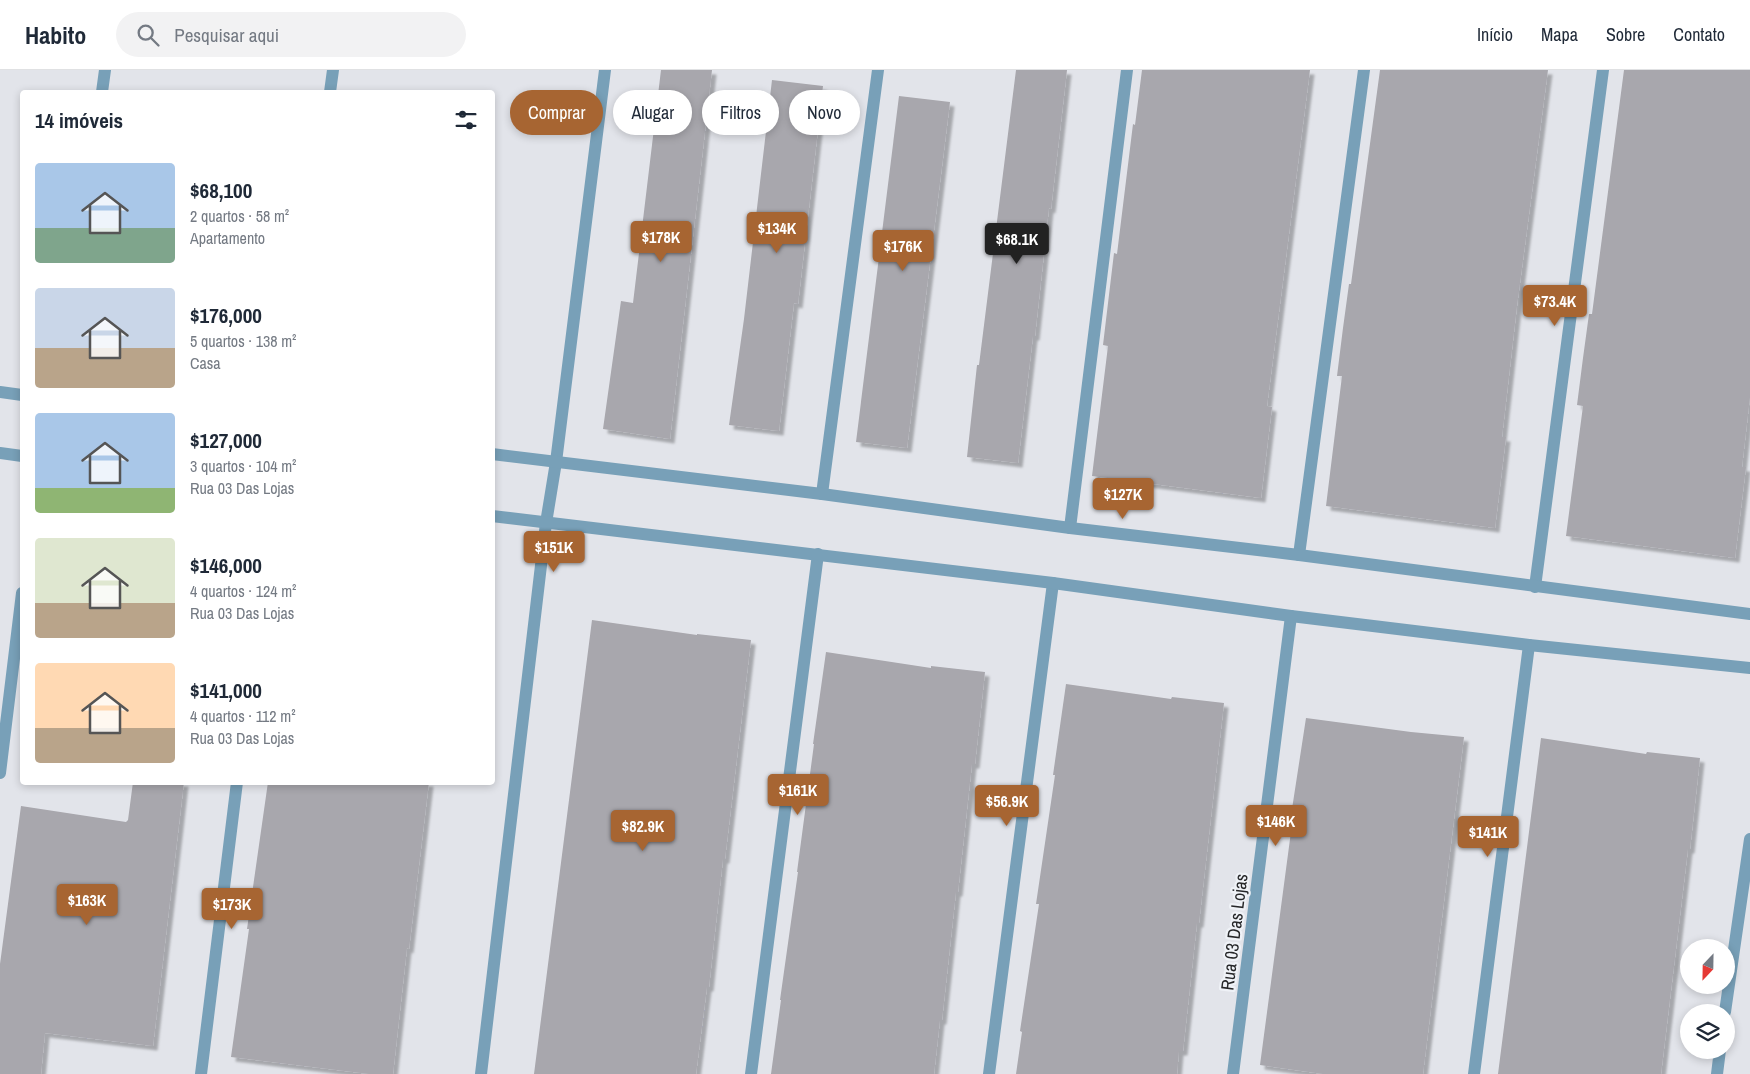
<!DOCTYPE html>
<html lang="pt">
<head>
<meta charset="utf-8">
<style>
  body { margin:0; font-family:"Archivo Narrow",sans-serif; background:#f2f2f3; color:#1f2937; height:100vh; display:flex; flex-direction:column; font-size:19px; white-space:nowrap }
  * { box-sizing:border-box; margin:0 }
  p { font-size:16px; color:#747a83 }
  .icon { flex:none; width:28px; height:28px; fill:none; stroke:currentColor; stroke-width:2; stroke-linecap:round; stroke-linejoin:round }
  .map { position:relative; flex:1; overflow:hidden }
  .panel { position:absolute; left:20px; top:20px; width:475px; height:695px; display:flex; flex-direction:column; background:#fff; border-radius:5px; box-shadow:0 2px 8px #0003 }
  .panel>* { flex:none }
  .hud { position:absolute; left:510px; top:20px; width:475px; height:45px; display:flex; gap:10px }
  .needle { width:32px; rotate:202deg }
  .buttons { position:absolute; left:1680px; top:869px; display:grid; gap:10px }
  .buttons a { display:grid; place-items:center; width:55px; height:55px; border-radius:50%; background:#fff; box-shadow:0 2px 8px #0003; font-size:25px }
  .price { position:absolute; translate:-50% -42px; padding:0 11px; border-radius:5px; background:#a76532; color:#fff; font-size:16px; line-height:32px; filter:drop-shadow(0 1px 2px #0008) }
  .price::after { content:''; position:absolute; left:50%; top:30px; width:15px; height:11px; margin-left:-8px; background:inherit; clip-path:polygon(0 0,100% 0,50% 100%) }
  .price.selected { background:#222; color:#fff }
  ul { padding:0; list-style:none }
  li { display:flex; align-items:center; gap:15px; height:125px; padding:0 15px }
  li span { display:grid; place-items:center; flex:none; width:140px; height:100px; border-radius:5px; color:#555 }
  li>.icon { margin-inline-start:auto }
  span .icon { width:60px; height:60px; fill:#fffc; stroke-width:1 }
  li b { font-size:21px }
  h2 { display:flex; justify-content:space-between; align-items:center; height:60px; padding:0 15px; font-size:21px }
  .pill { padding:0 18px; border-radius:22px; background:#fff; box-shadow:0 2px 8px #0003; font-size:18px; line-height:45px }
  .pill.selected { background:#a76532; color:#fff }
  header { display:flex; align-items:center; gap:30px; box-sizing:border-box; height:70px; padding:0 25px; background:#fff; border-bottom:1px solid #e0e1e3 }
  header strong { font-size:24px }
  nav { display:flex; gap:28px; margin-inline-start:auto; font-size:18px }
  .search { width:350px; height:45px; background:#f2f2f3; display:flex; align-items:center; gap:12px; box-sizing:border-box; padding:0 18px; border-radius:28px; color:#747a83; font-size:19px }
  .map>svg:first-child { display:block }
  .building { fill:#a8a7ad; filter:url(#shadow) }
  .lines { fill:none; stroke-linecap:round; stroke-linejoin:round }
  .minor { stroke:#78a0b8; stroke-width:12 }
  .tertiary { stroke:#78a0b8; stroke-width:12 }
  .labels { text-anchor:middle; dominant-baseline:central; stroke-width:4.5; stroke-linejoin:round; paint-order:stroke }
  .street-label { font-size:18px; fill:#262729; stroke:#eff2f7 }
</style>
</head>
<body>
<header>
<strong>Habito</strong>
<div class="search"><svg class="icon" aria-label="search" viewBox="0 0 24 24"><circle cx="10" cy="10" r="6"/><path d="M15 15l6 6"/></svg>Pesquisar aqui</div>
<nav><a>Início</a><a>Mapa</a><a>Sobre</a><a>Contato</a></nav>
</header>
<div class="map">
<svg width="1750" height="1004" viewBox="0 0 1750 1004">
  <defs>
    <filter id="shadow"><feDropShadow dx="4.5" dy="4.5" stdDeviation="1" flood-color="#0004"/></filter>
  </defs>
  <rect width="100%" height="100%" fill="#e2e4ea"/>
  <g class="building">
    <path d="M661,0H712L670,369L603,359L621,231L633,233Z"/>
    <path d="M1016,0H1067L1051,139L1049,138L1035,266H1033L1018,393L967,387L977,295H979Z"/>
    <path d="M1142,0H1310L1267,336L1272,337L1261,428L1092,406L1108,276L1103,275L1114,183L1117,184L1133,54L1135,55Z"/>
    <path d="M1380,0H1548L1517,236L1502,367H1506L1495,458L1326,436L1342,306H1337L1343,258L1349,214H1351Z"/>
    <path d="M1624,0H1750V327L1742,397H1746L1735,488L1566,466L1583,336L1577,335L1583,288L1589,244H1592Z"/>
    <path d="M772,10L823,16L798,234L794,233L779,361L729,355L744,249Z"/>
    <path d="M899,26L950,32L907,378L856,372Z"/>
    <path d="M592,550L697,565V564L751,570L725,789H723L709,917H707L696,1004H534Z"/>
    <path d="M826,582L931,598V596L985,602L975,694H972L958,822H956L942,950H940L934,1004H771L781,930H780L798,802H797L814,674H813Z"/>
    <path d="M1066,614L1171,629L1172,627L1224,633L1199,853H1197L1183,981H1179L1177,1004H1016L1022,962L1020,961L1039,834H1036L1055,705H1053Z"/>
    <path d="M1306,648L1411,662L1464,667L1423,1004H1323L1260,995L1294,739H1292Z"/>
    <path d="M1541,668L1646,684L1647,682L1700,688L1690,779H1688L1661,1004H1498Z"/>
    <path d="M133,712H184L153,976L45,963L41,1004H0V894L21,736L126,752L128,750Z"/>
    <path d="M268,712H429L409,879L407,878L393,1004H369L231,987L249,859H247Z"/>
  </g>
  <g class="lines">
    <g class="minor">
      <path d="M102,22L105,0"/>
      <path d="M330,22L333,0"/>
      <path d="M822,424L878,0"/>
      <path d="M1070,458L1127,0"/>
      <path d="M1299,485L1364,0"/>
      <path d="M1535,517L1603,0"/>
      <path d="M0,703L22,523"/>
      <path d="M1725,942L1750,769"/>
      <path d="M201,1004L237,712"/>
      <path d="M481,1004L546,453L556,392L605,0"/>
      <path d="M751,1004L818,484"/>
      <path d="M989,1004L1053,513"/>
      <path d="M1233,1004L1291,546"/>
      <path d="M1474,1004L1529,575"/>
      <path d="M1717,1004L1720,980"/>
    </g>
    <g class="tertiary">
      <path d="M0,322L22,325"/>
      <path d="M0,383L22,386"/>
      <path d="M492,384L822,424L1070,458L1299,485L1750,544"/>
      <path d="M492,446L1053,513L1291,546L1529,575L1750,598"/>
    </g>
  </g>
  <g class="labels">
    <g class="street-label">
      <text transform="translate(1234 862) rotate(-83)">Rua 03 Das Lojas</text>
    </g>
  </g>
</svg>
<div class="buttons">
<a><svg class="needle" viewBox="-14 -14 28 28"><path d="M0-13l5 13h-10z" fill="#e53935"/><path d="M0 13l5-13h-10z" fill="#747a83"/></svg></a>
<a><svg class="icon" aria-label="layers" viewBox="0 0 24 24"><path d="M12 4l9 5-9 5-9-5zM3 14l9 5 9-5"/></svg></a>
</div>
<b class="price" style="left:777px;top:184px">$134K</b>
<b class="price" style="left:661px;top:193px">$178K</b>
<b class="price selected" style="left:1017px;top:195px">$68.1K</b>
<b class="price" style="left:903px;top:202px">$176K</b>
<b class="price" style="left:1555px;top:257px">$73.4K</b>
<b class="price" style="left:1123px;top:450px">$127K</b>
<b class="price" style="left:554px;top:503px">$151K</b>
<b class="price" style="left:798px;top:746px">$161K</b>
<b class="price" style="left:1007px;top:757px">$56.9K</b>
<b class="price" style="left:1276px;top:777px">$146K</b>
<b class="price" style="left:643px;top:782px">$82.9K</b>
<b class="price" style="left:1488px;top:788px">$141K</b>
<b class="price" style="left:87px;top:856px">$163K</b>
<b class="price" style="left:232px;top:860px">$173K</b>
<div class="hud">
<a class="pill selected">Comprar</a>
<a class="pill">Alugar</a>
<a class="pill">Filtros</a>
<a class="pill">Novo</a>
</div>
<section class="panel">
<h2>14 imóveis<svg class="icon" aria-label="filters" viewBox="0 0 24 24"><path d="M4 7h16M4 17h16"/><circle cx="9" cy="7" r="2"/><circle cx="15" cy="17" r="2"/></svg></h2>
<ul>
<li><span style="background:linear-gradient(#a9c7e8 65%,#7fa58c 0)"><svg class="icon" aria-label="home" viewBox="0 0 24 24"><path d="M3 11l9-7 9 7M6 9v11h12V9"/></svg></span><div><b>$68,100</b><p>2 quartos · 58 m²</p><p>Apartamento</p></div></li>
<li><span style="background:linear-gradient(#c9d6e8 60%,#b9a48a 0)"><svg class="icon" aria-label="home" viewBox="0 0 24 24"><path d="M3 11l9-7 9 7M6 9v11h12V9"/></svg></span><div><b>$176,000</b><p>5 quartos · 138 m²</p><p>Casa</p></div></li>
<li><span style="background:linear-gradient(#a9c7e8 75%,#8fb573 0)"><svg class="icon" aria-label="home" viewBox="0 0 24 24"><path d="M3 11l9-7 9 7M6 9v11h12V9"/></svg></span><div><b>$127,000</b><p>3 quartos · 104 m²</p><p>Rua 03 Das Lojas</p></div></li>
<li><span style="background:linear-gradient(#dfe7d0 65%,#b9a48a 0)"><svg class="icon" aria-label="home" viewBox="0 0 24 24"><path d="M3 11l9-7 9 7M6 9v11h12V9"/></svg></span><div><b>$146,000</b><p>4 quartos · 124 m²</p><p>Rua 03 Das Lojas</p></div></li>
<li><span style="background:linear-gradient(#ffd9b3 65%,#b9a48a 0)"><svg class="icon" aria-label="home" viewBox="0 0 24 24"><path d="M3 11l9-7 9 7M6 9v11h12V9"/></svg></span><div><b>$141,000</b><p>4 quartos · 112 m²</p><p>Rua 03 Das Lojas</p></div></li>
</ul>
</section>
</div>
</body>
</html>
